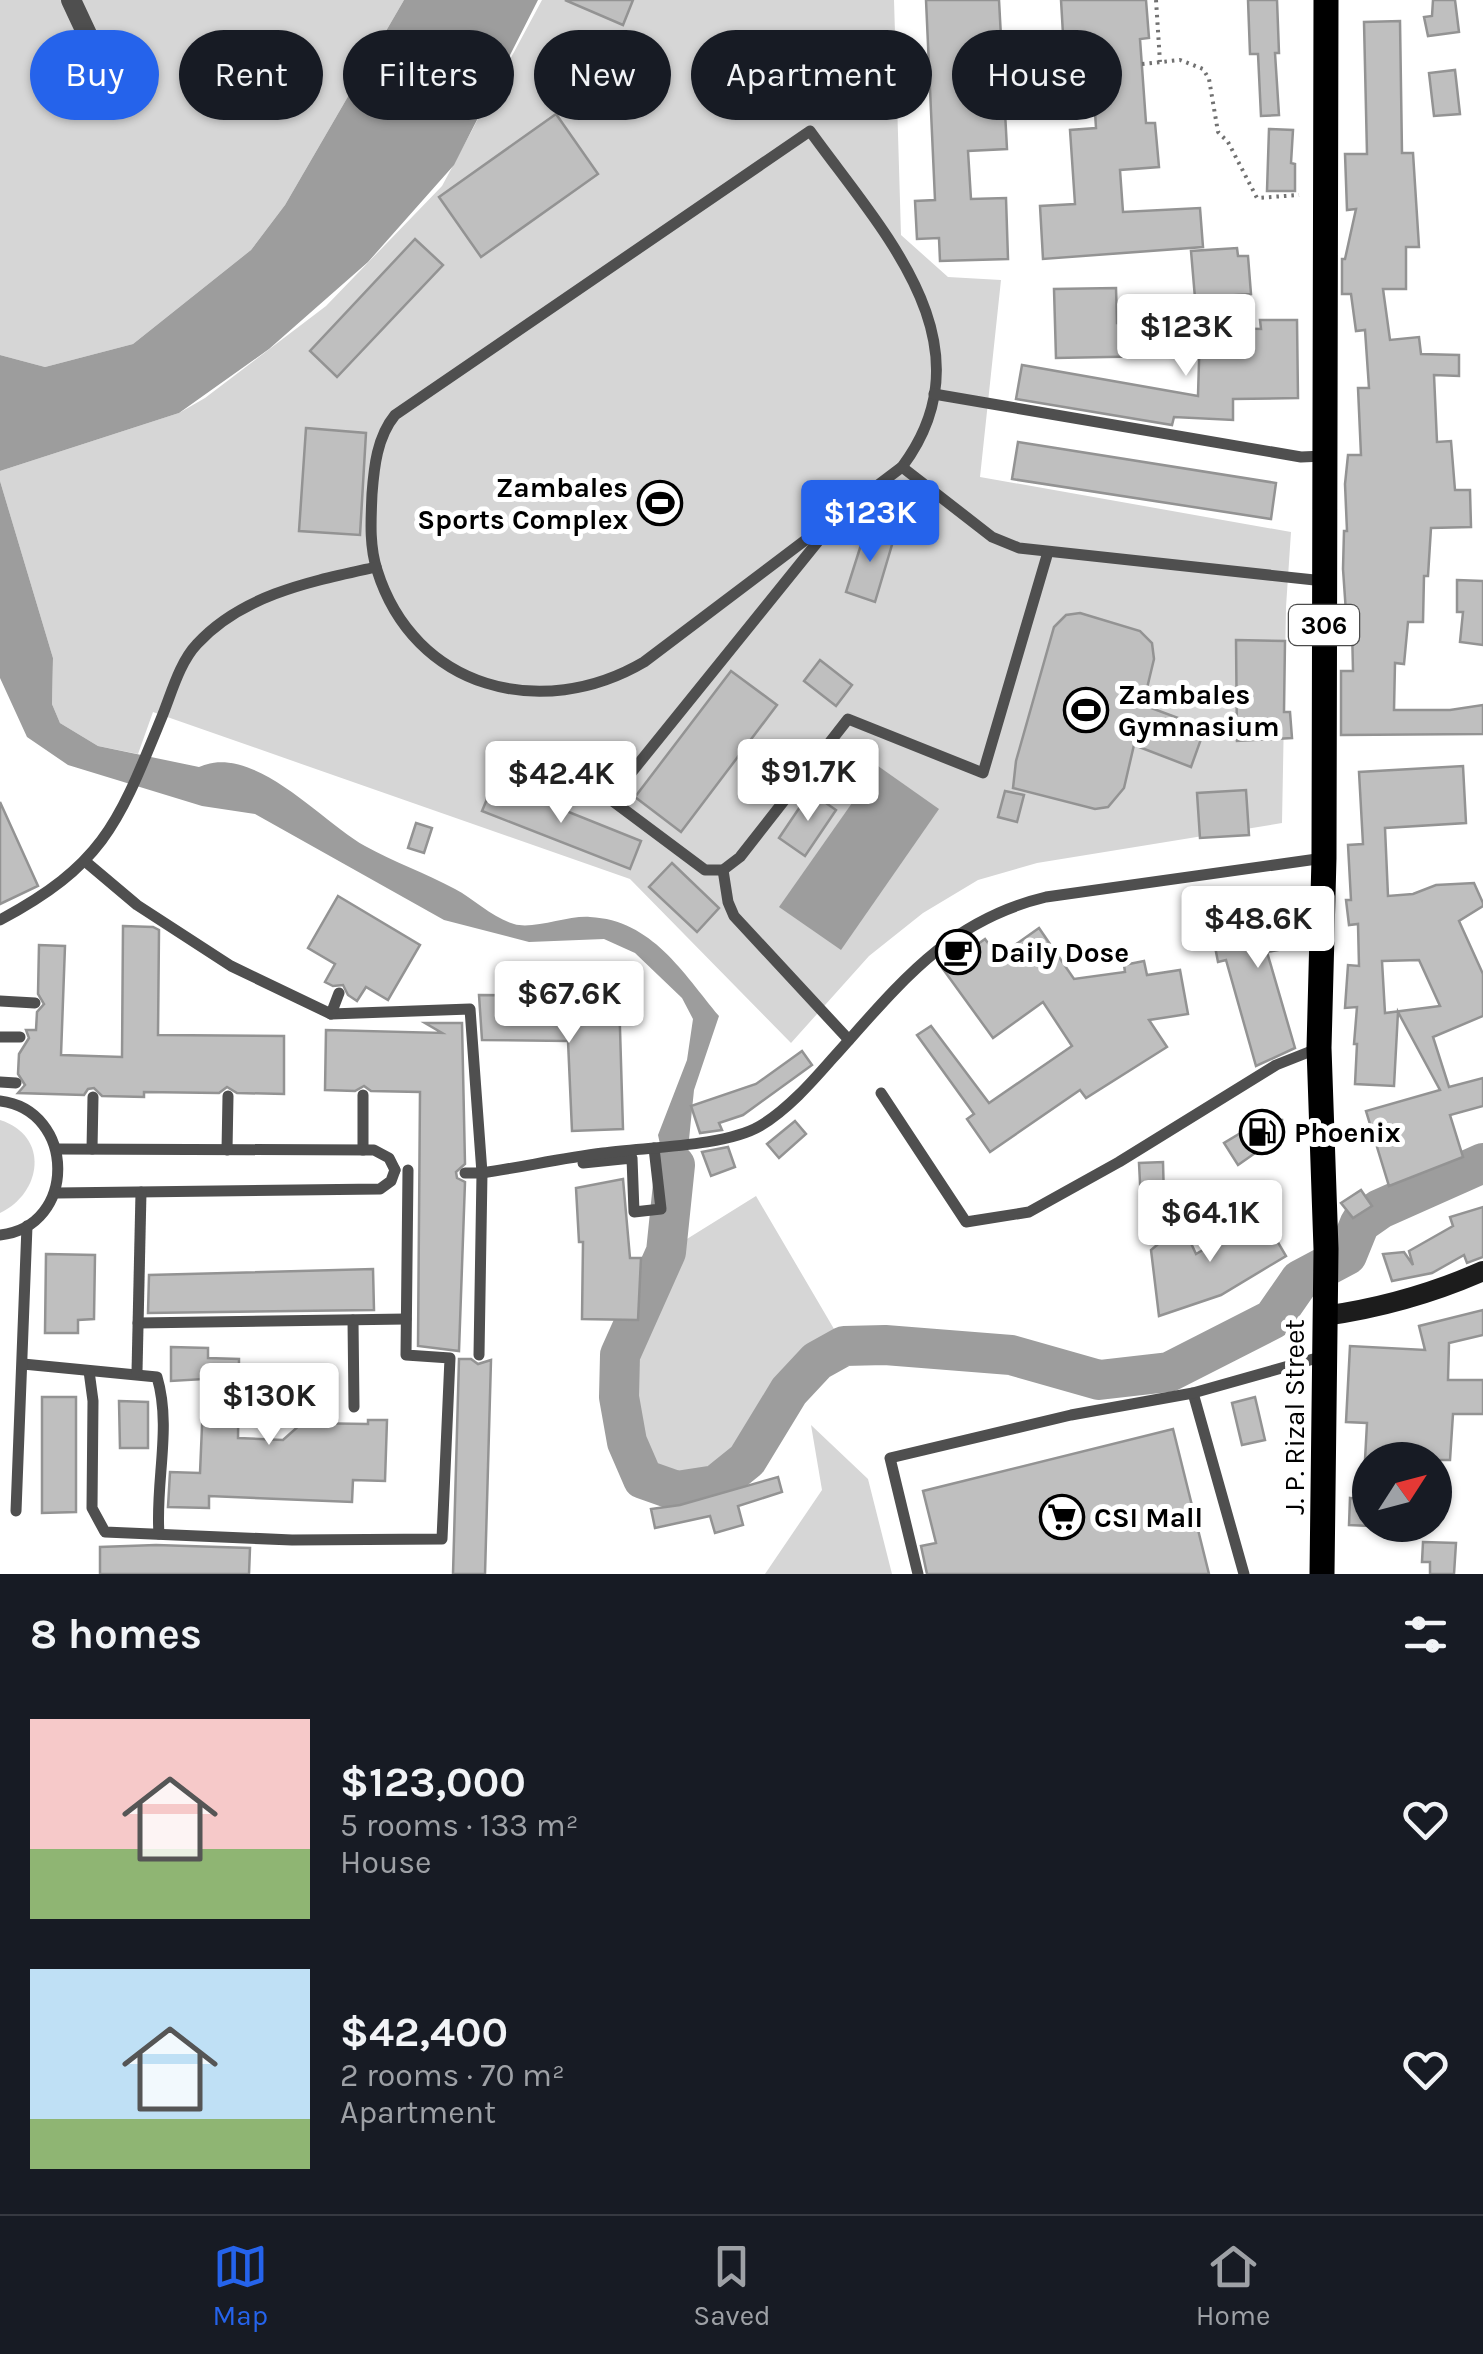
<!DOCTYPE html>
<html lang="en">
<head>
<meta charset="utf-8">
<style>
  body { margin:0; font-family:Karla,sans-serif; background:#20242c; color:#f1f3f6; height:100vh; display:flex; flex-direction:column; font-size:38px; white-space:nowrap }
  * { box-sizing:border-box; margin:0 }
  p { font-size:32px; color:#9ea1a6 }
  .icon { flex:none; width:55px; height:55px; fill:none; stroke:currentColor; stroke-width:2; stroke-linecap:round; stroke-linejoin:round }
  .map { position:relative; height:1574px; overflow:hidden }
  .details { display:flex; flex-direction:column; background:#171b24; flex:1 }
  .details>* { flex:none }
  .guide { position:absolute; left:30px; top:30px; width:1425px; height:90px; display:flex; gap:20px }
  .needle { width:65px; rotate:54deg }
  .fabs { position:absolute; left:1352px; top:1442px; display:grid; gap:20px }
  .fabs a { display:grid; place-items:center; width:100px; height:100px; border-radius:50%; background:#171b24; box-shadow:0 2px 8px #0004; font-size:50px }
  .price { position:absolute; translate:-50% -85px; padding:0 22px; border-radius:10px; background:#fff; color:#222; font-size:32px; line-height:65px; filter:drop-shadow(0 2px 5px #0008) }
  .price::after { content:''; position:absolute; left:50%; top:60px; width:30px; height:22px; margin-left:-15px; background:inherit; clip-path:polygon(0 0,100% 0,50% 100%) }
  .price.active { background:#2563eb; color:#fff }
  ul { padding:0; list-style:none }
  li { display:flex; align-items:center; gap:30px; height:250px; padding:0 30px }
  li span { display:grid; place-items:center; flex:none; width:280px; height:200px; border-radius:0px; color:#555 }
  li>.icon { margin-inline-start:auto }
  span .icon { width:120px; height:120px; fill:#fffc; stroke-width:1 }
  li b { font-size:42px }
  h2 { display:flex; justify-content:space-between; align-items:center; height:120px; padding:0 30px; font-size:42px }
  .pill { padding:0 35px; border-radius:45px; background:#171b24; box-shadow:0 2px 8px #0004; font-size:35px; line-height:90px }
  .pill.active { background:#2563eb; color:#fff }
  .menu { display:flex; justify-content:space-around; align-items:center; height:140px; border-top:2px solid #363941; background:#171b24; font-size:28px; color:#9ea1a6 }
  .menu a { display:grid; justify-items:center; gap:5px }
  .menu .active { color:#2563eb }
  .map>svg:first-child { display:block }
  .green { fill:#d6d6d6 }
  .water { fill:#9d9d9d }
  .lines { fill:none; stroke-linecap:round; stroke-linejoin:round }
  .river { stroke:#9d9d9d; stroke-width:40 }
  .building { fill:#bfbfbf; stroke:#939393; stroke-width:2.5; fill-rule:evenodd }
  .path { stroke:#717171; stroke-width:4; stroke-dasharray:2.5 5; stroke-linecap:butt }
  .lane { stroke:#4f4f4f; stroke-width:11 }
  .street { stroke:#4f4f4f; stroke-width:20 }
  .secondary { stroke:#1c1c1c; stroke-width:20 }
  .primary { stroke:#000; stroke-width:25 }
  .labels { text-anchor:middle; dominant-baseline:central; stroke-width:10; stroke-linejoin:round; paint-order:stroke }
  .shield { fill:#fff; stroke:#4c4c4c; stroke-width:2.5 }
  .shield-label { font-size:25px; font-weight:bold; fill:#000 }
  .poi-label { font-size:28px; font-weight:bold; fill:#000; stroke:#fff; text-anchor:start }
  .street-label { font-size:28px; fill:#000; stroke:#fff }
</style>
</head>
<body>
<div class="map">
<svg width="1483" height="1574" viewBox="0 0 1483 1574">
  <rect width="100%" height="100%" fill="#fff"/>
  <g class="green">
    <path d="M0,0H404L285,205L251,250L133,344L45,367L0,355Z"/>
    <path d="M542,0H894L901,235L948,277L1001,280L980,477L1291,532L1286,607L1282,823L1037,863L978,880L923,913L869,956L791,1043L630,879L153,712L138,754L98,746L60,723L52,704L53,658L0,481V471L179,413L205,398L326,306L442,186Z"/>
    <path d="M0,1120C50,1136 42,1193 0,1213Z"/>
    <path d="M756,1196L844,1346L817,1361L789,1391L747,1460L716,1485L677,1491L643,1479L627,1442L619,1397L620,1355L666,1252Z"/>
    <path d="M811,1425L868,1479L892,1574H765L822,1490Z"/>
  </g>
  <g class="water">
    <path d="M404,0H538L454,165L368,262L269,349L179,413L0,471V355L45,367L133,344L251,250L285,205Z"/>
    <path d="M0,481L53,658L52,704L60,723L98,746L199,767C253,742 322,822 365,846C394,862 425,873 455,889C474,899 493,918 514,924C533,930 569,915 590,917C652,920 683,973 719,1016L694,1090L685,1179L668,1219L667,1176L658,1135L687,1060L693,1019L682,998L635,953L604,939L529,942L444,920L255,814L202,806L68,765L27,737L0,678Z"/>
    <path d="M878,766L939,809L841,950L779,907Z"/>
  </g>
  <g class="lines">
    <path class="river" d="M675,1165L666,1252L620,1355L619,1397L627,1442L643,1479L677,1491L716,1485L747,1460L789,1391L817,1361L844,1346L885,1345L1011,1355L1099,1380L1169,1372L1273,1319L1300,1280L1347,1255L1360,1223L1380,1209L1483,1163"/>
  </g>
  <g class="building">
    <path d="M565,0H633L623,25Z"/>
    <path d="M926,0H999L1007,149L968,151L971,199L1006,198L1008,259L940,261L939,238L917,239L915,201L935,200Z"/>
    <path d="M1061,0H1146L1149,38L1140,39L1146,123H1155L1159,167L1120,170L1123,212L1200,208L1203,247L1043,259L1040,206L1075,204L1070,130L1096,128L1090,33L1063,34Z"/>
    <path d="M1248,0H1277L1279,53H1275L1279,115L1261,116L1258,54H1250Z"/>
    <path d="M1433,0H1455L1459,32L1428,36L1424,17L1432,16Z"/>
    <path d="M1400,21L1402,153H1413L1419,247H1406V289H1383L1390,340L1419,337L1421,354L1459,355V376L1434,375L1437,442L1451,441L1455,490H1470L1471,527L1431,528L1428,576H1424L1423,622H1408L1404,664L1395,663L1394,710H1450L1483,705V734L1341,735V671H1353L1352,627H1347L1343,569L1344,531H1347L1345,484L1348,455H1361L1358,388H1369L1365,330L1356,331L1351,294H1342V259H1345L1356,209L1347,210L1345,154H1367L1364,22Z"/>
    <path d="M1455,70L1460,114L1434,116L1429,73Z"/>
    <path d="M556,114L598,174L481,257L439,197Z"/>
    <path d="M1269,129L1293,130L1291,163L1295,164V191H1267Z"/>
    <path d="M415,239L443,265L337,377L310,351Z"/>
    <path d="M1237,248L1238,256H1248L1251,294L1195,298L1191,251Z"/>
    <path d="M1116,288L1117,323L1158,325L1159,356L1056,358L1054,289Z"/>
    <path d="M1260,320H1297L1298,398L1233,399V420L1174,417L1172,425L1016,399L1022,365L1198,396L1200,327L1261,329Z"/>
    <path d="M306,428L366,433L360,535L299,531Z"/>
    <path d="M1018,442L1276,483L1271,519L1012,479Z"/>
    <path d="M866,529L894,538L875,602L846,592Z"/>
    <path d="M1457,580L1483,581V645L1460,642L1463,612H1457Z"/>
    <path d="M1080,613L1140,631L1152,643L1154,659L1143,705L1205,728L1191,767L1134,745L1124,788L1108,807L1095,809L1013,788L1016,761L1054,627L1066,615Z"/>
    <path d="M1236,640L1285,641L1284,712H1290L1292,738L1237,741Z"/>
    <path d="M820,660L852,685L836,706L804,681Z"/>
    <path d="M731,671L777,705L681,832L635,797Z"/>
    <path d="M1463,766L1466,823L1385,828L1388,896L1413,894L1436,885L1474,883L1483,903V906L1459,921L1483,974V1016L1433,1037L1449,1087L1483,1078V1106L1450,1115L1463,1157L1389,1186L1366,1111L1440,1090L1398,1012L1394,1086L1355,1084L1357,1044H1354L1357,1007L1345,1008L1348,965L1359,966L1358,924L1349,925L1346,900H1351L1348,845L1363,844L1359,772ZM1419,960L1440,1006L1385,1013L1382,961Z"/>
    <path d="M494,782L641,841L630,869L482,811Z"/>
    <path d="M1246,790L1249,835L1200,838L1197,793Z"/>
    <path d="M1005,791L1024,795L1017,822L998,817Z"/>
    <path d="M810,792L836,810L805,856L779,838Z"/>
    <path d="M0,802L38,886L0,904Z"/>
    <path d="M416,823L432,828L424,853L408,848Z"/>
    <path d="M672,863L719,908L697,932L649,887Z"/>
    <path d="M338,896L420,945L388,1000L366,987L357,1001L348,995L343,985L333,986L325,982L335,964L308,948Z"/>
    <path d="M1290,900L1300,946L1267,952L1295,1048L1256,1066L1226,960L1218,962L1209,916Z"/>
    <path d="M123,926L153,927L159,930L158,1035L284,1036V1094L237,1093L227,1087L219,1093L144,1092V1097L102,1096L94,1088L88,1089L84,1095L18,1093L25,1085L18,1074L19,1054L29,1038L26,1030H36L37,1012L44,1004L38,994L39,945L65,946L61,1055L122,1057Z"/>
    <path d="M1039,928L1074,979L1125,972L1124,965L1144,961L1147,975L1180,970L1188,1014L1149,1020L1167,1047L1086,1098L1080,1090L990,1152L967,1119L974,1114L917,1035L931,1026L989,1103L1072,1046L1043,1002L993,1038L943,969L985,939L998,957Z"/>
    <path d="M479,995L619,996L623,1129L572,1131L568,1041L482,1040Z"/>
    <path d="M425,1023H462L465,1164L456,1172L457,1178L465,1182L459,1351L418,1346L420,1092L371,1091L364,1086L355,1091L325,1090L326,1030L442,1033Z"/>
    <path d="M802,1051L812,1065L743,1115L719,1123L722,1130L700,1133L691,1106L756,1084Z"/>
    <path d="M1264,1119L1282,1120L1280,1145L1268,1144L1238,1165L1224,1143Z"/>
    <path d="M795,1121L806,1134L779,1158L767,1144Z"/>
    <path d="M728,1147L735,1167L711,1176L702,1152Z"/>
    <path d="M1163,1162L1164,1200L1141,1202L1139,1163Z"/>
    <path d="M623,1179L630,1258H641L638,1320L582,1319L583,1242H579L576,1188Z"/>
    <path d="M1361,1190L1372,1206L1353,1218L1341,1203Z"/>
    <path d="M1483,1207V1257L1467,1263L1464,1255L1432,1273L1392,1281L1383,1254L1404,1252L1413,1265L1409,1251L1453,1226L1450,1217Z"/>
    <path d="M1262,1215L1286,1256L1221,1295L1159,1316L1151,1250L1182,1224L1196,1254Z"/>
    <path d="M46,1254L95,1255L94,1319L78,1320V1333H45Z"/>
    <path d="M373,1269L374,1310L148,1313L149,1275Z"/>
    <path d="M1483,1310V1335L1449,1343L1448,1380H1483V1414H1453L1450,1460H1365L1367,1423L1346,1422L1350,1346L1425,1350L1419,1326Z"/>
    <path d="M171,1347L208,1348V1358L239,1359L238,1438L283,1440L302,1423L368,1424V1420H387L385,1481L353,1480L352,1502L209,1496V1508L168,1507L170,1472L200,1473L204,1379L171,1381Z"/>
    <path d="M459,1359H471L478,1364L491,1360L485,1574H453Z"/>
    <path d="M42,1397H76V1512L42,1513Z"/>
    <path d="M1255,1397L1265,1440L1242,1445L1232,1403Z"/>
    <path d="M119,1401L148,1402V1448H120Z"/>
    <path d="M1173,1429L1209,1574H927L921,1546L936,1543L923,1491Z"/>
    <path d="M778,1477L782,1492L738,1506L743,1525L715,1533L710,1516L655,1528L651,1509L680,1505Z"/>
    <path d="M1350,1498L1370,1500V1526L1349,1525Z"/>
    <path d="M1423,1542L1456,1543L1454,1574H1430V1562H1422Z"/>
    <path d="M156,1545L250,1548L249,1574H100V1547Z"/>
  </g>
  <g class="lines">
    <g class="path">
      <path d="M1156,0L1160,62"/>
      <path d="M1142,64L1180,60L1203,69L1209,79L1218,132L1228,142L1257,198L1299,195"/>
    </g>
    <g class="lane">
      <path d="M810,131C881,230 994,344 902,467L644,662C542,722 414,689 377,570C369,545 371,519 372,494C374,467 377,437 395,415Z"/>
      <path d="M934,394L1301,457L1324,456"/>
      <path d="M902,467L992,537L1019,548L1324,581"/>
      <path d="M828,529L610,799L705,870H723L740,857L848,719L983,773L1048,552"/>
      <path d="M86,862L137,905L231,966L331,1014L470,1009L482,1173L479,1355"/>
      <path d="M723,870L728,902L734,916L849,1040"/>
      <path d="M0,920C104,864 118,824 161,719C171,695 179,663 197,644C243,594 313,581 376,567"/>
      <path d="M0,1001L35,1003"/>
      <path d="M331,1014L339,993"/>
      <path d="M0,1037H20"/>
      <path d="M0,1082L16,1083"/>
      <path d="M881,1093L966,1222L1029,1212L1119,1162L1276,1065L1319,1048"/>
      <path d="M363,1095V1150"/>
      <path d="M0,1101C76,1110 78,1227 0,1235"/>
      <path d="M57,1149L374,1150L389,1158L395,1170"/>
      <path d="M92,1149L93,1097"/>
      <path d="M227,1150L228,1096"/>
      <path d="M583,1163L632,1158L634,1212L661,1209L654,1148"/>
      <path d="M465,1173H482C523,1167 562,1158 603,1153C645,1147 724,1147 760,1126C787,1110 811,1083 832,1059C898,986 946,921 1046,897L1324,858"/>
      <path d="M57,1193L380,1189L391,1181L395,1170"/>
      <path d="M353,1320L354,1407"/>
      <path d="M138,1323L406,1319"/>
      <path d="M23,1364L157,1377C172,1427 155,1483 159,1534"/>
      <path d="M89,1371L93,1401L92,1508L105,1532L292,1540L442,1539L450,1358L406,1355L408,1170"/>
      <path d="M137,1372L141,1192"/>
      <path d="M1193,1393L1244,1574"/>
      <path d="M16,1511L27,1226"/>
      <path d="M918,1574L890,1458L1071,1415L1193,1393L1324,1356"/>
    </g>
    <path class="street" d="M71,0L100,62"/>
    <path class="secondary" d="M1324,1316C1381,1308 1431,1294 1483,1271"/>
    <path class="primary" d="M1322,1574L1326,1249L1319,1048L1324,858L1326,0"/>
  </g>
  <defs>
    <symbol id="stadium-ring" viewBox="-11 -11 22 22"><circle r="9.5" fill="#fff" stroke="#000" stroke-width="1.5"/><path d="M0-5a6.5 5 0 1 0 0 10a6.5 5 0 1 0 0-10ZM-3.5-1.8h7v3.6h-7Z" fill="#000"/></symbol>
    <symbol id="cafe-ring" viewBox="-11 -11 22 22"><circle r="9.5" fill="#fff" stroke="#000" stroke-width="1.5"/><path d="M-5.5-4.5H6V0H3Q3 3.5 0 3.5H-2.5Q-5.5 3.5-5.5 0ZM3-3.2v2h1.7v-2ZM-6 4.5H4V6H-6Z" fill="#000"/></symbol>
    <symbol id="fuel-ring" viewBox="-11 -11 22 22"><circle r="9.5" fill="#fff" stroke="#000" stroke-width="1.5"/><path d="M-5.5-6h7V0h2V4h1.3V-2.5L3-4.5l.8-.8L6-3V5H2.5V1h-1V6h-7ZM-4.2-4.7v3.2H.2V-4.7Z" fill="#000"/></symbol>
    <symbol id="supermarket-ring" viewBox="-11 -11 22 22"><circle r="9.5" fill="#fff" stroke="#000" stroke-width="1.5"/><path d="M-6-5.5h2.5l.6 2H6L4.5 2H-2.5L-4.4-4H-6ZM-1.5 3.2a1.3 1.3 0 1 0 .1 0ZM3 3.2a1.3 1.3 0 1 0 .1 0Z" fill="#000"/></symbol>
  </defs>
  <g fill-rule="evenodd">
    <use href="#stadium-ring" x="635" y="478" width="50" height="50"/>
    <use href="#stadium-ring" x="1061" y="685" width="50" height="50"/>
    <use href="#cafe-ring" x="933" y="927" width="50" height="50"/>
    <use href="#fuel-ring" x="1237" y="1107" width="50" height="50"/>
    <use href="#supermarket-ring" x="1037" y="1492" width="50" height="50"/>
  </g>
  <g class="labels">
    <rect class="shield" x="1289" y="605" width="70" height="40" rx="8"/>
    <g class="shield-label">
      <text x="1324" y="625">306</text>
    </g>
    <g class="poi-label">
      <text x="628" y="487" text-anchor="end">Zambales<tspan x="628" dy="32">Sports Complex</tspan></text>
      <text x="1118" y="694">Zambales<tspan x="1118" dy="32">Gymnasium</tspan></text>
      <text x="990" y="952">Daily Dose</text>
      <text x="1294" y="1132">Phoenix</text>
      <text x="1094" y="1517">CSI Mall</text>
    </g>
    <g class="street-label">
      <text transform="translate(1294 1417) rotate(-90)">J. P. Rizal Street</text>
    </g>
  </g>
</svg>
<div class="fabs">
<a><svg class="needle" viewBox="-14 -14 28 28"><path d="M0-13l5 13h-10z" fill="#e53935"/><path d="M0 13l5-13h-10z" fill="#9ea1a6"/></svg></a>
</div>
<b class="price" style="left:1186px;top:379px">$123K</b>
<b class="price active" style="left:870px;top:565px">$123K</b>
<b class="price" style="left:808px;top:824px">$91.7K</b>
<b class="price" style="left:561px;top:826px">$42.4K</b>
<b class="price" style="left:1258px;top:971px">$48.6K</b>
<b class="price" style="left:569px;top:1046px">$67.6K</b>
<b class="price" style="left:1210px;top:1265px">$64.1K</b>
<b class="price" style="left:269px;top:1448px">$130K</b>
<div class="guide">
<a class="pill active">Buy</a>
<a class="pill">Rent</a>
<a class="pill">Filters</a>
<a class="pill">New</a>
<a class="pill">Apartment</a>
<a class="pill">House</a>
</div>
</div>
<section class="details">
<h2>8 homes<svg class="icon" aria-label="filters" viewBox="0 0 24 24"><path d="M4 7h16M4 17h16"/><circle cx="9" cy="7" r="2"/><circle cx="15" cy="17" r="2"/></svg></h2>
<ul>
<li><span style="background:linear-gradient(#f6c9c9 65%,#8fb573 0)"><svg class="icon" aria-label="home" viewBox="0 0 24 24"><path d="M3 11l9-7 9 7M6 9v11h12V9"/></svg></span><div><b>$123,000</b><p>5 rooms · 133 m²</p><p>House</p></div><svg class="icon" aria-label="heart" viewBox="0 0 24 24"><path d="M12 20l-8-8c-3-5 5-10 8-4 3-6 11-1 8 4z"/></svg></li>
<li><span style="background:linear-gradient(#bfe0f5 75%,#8fb573 0)"><svg class="icon" aria-label="home" viewBox="0 0 24 24"><path d="M3 11l9-7 9 7M6 9v11h12V9"/></svg></span><div><b>$42,400</b><p>2 rooms · 70 m²</p><p>Apartment</p></div><svg class="icon" aria-label="heart" viewBox="0 0 24 24"><path d="M12 20l-8-8c-3-5 5-10 8-4 3-6 11-1 8 4z"/></svg></li>
</ul>
</section>
<nav class="menu">
<a class="active"><svg class="icon" aria-label="map" viewBox="0 0 24 24"><path d="M3 6l6-2 6 2 6-2v14l-6 2-6-2-6 2zM9 4v14M15 6v14"/></svg>Map</a>
<a><svg class="icon" aria-label="saved" viewBox="0 0 24 24"><path d="M7 4h10v16l-5-4-5 4z"/></svg>Saved</a>
<a><svg class="icon" aria-label="home" viewBox="0 0 24 24"><path d="M3 11l9-7 9 7M6 9v11h12V9"/></svg>Home</a>
</nav>
</body>
</html>
